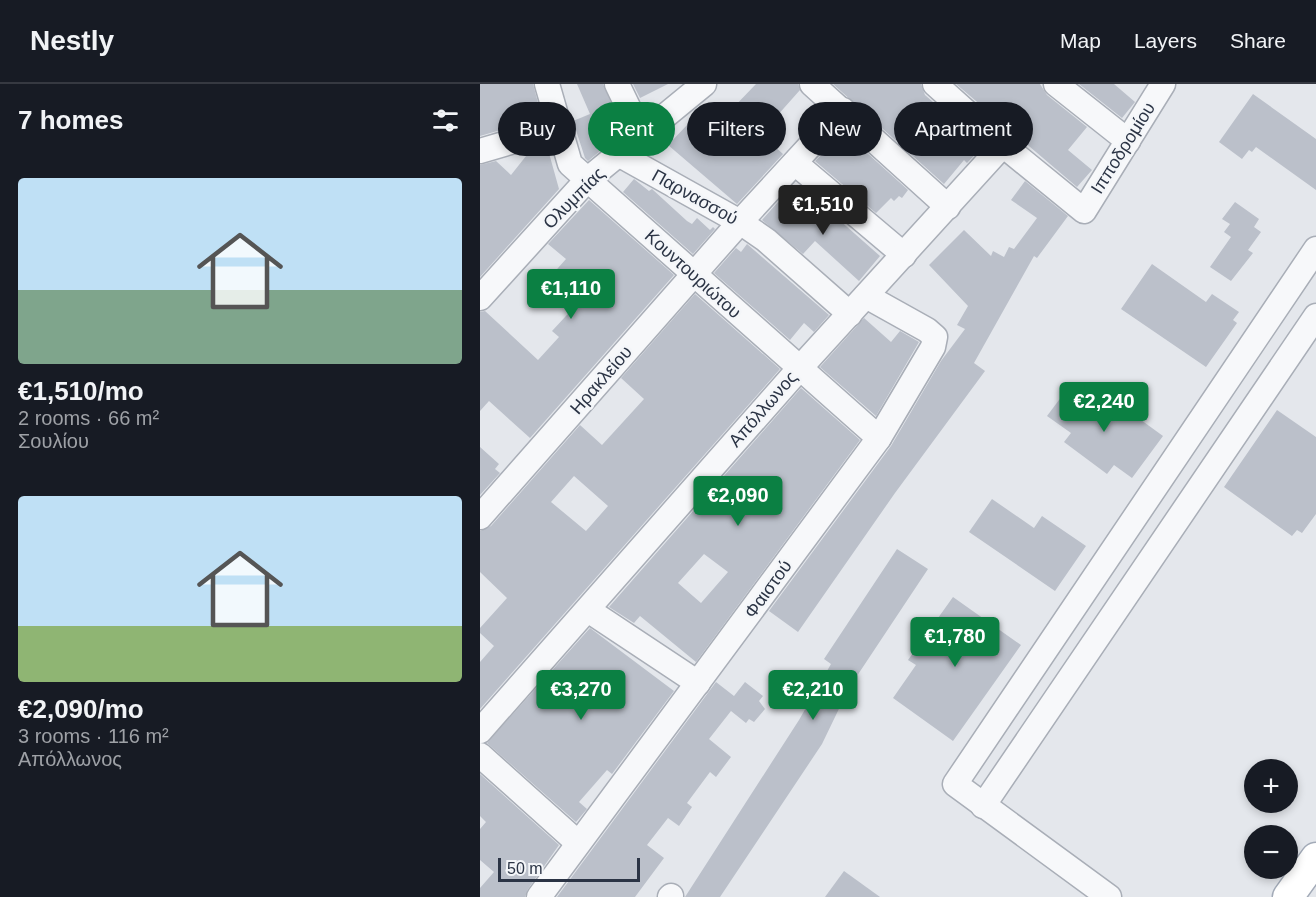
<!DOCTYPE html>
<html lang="en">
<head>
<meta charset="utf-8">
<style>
  body { margin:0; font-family:Helvetica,sans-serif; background:#20242c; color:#f1f3f6; height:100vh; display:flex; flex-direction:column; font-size:22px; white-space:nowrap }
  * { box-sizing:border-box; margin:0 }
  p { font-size:20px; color:#9ea1a6 }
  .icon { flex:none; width:33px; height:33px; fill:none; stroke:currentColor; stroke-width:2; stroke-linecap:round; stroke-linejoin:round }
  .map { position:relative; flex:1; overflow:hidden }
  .drawer { display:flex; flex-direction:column; background:#171b24; width:480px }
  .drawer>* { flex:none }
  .hud { position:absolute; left:18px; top:18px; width:570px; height:54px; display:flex; gap:12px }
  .buttons { position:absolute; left:764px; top:675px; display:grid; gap:12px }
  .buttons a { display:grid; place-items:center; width:54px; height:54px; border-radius:50%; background:#171b24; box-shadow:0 3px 9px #0003; font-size:30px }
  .scale { position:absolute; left:18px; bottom:15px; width:142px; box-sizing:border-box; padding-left:6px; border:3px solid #2b3445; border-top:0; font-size:16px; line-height:21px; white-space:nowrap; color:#2b3445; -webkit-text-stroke:4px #f4f6f9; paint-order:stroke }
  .price { position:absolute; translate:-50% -51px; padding:0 14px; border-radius:6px; background:#0b8043; color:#fff; font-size:20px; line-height:39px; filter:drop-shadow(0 2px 3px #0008) }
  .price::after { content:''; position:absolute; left:50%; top:36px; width:18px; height:14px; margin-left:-9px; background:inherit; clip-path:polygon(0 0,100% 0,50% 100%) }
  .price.on { background:#222; color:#fff }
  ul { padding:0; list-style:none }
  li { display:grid; align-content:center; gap:12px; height:318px; padding:0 18px }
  li span { display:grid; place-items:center; height:186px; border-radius:6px; color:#555 }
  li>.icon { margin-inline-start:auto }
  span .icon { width:108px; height:108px; fill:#fffc; stroke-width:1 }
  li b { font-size:26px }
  h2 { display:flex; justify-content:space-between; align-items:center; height:72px; padding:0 18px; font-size:26px }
  .chip { padding:0 21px; border-radius:27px; background:#171b24; box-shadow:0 3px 9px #0003; font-size:21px; line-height:54px }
  .chip.on { background:#0b8043; color:#fff }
  header { display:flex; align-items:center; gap:36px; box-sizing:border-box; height:84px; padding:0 30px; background:#171b24; border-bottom:2px solid #363941 }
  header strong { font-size:28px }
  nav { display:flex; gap:33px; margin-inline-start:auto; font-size:21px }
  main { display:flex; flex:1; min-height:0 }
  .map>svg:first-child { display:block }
  .building { fill:#bbc0ca; fill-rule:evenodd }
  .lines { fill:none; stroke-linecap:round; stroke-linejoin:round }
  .minor-casing { stroke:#a9aeb7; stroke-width:27 }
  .major-casing { stroke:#a3abb8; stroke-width:33 }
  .minor { stroke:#f7f8fa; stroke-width:24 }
  .major { stroke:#fff; stroke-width:30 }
  .labels { text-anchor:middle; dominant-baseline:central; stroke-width:5; stroke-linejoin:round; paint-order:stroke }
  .street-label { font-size:18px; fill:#2b3445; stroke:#f4f6f9 }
</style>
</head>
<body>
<header>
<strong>Nestly</strong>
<nav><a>Map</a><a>Layers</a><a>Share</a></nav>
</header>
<main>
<section class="drawer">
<h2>7 homes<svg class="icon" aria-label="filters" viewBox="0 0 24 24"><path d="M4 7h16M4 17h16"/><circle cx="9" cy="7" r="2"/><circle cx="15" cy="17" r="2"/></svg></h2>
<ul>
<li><span style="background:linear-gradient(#bfe0f5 60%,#7fa58c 0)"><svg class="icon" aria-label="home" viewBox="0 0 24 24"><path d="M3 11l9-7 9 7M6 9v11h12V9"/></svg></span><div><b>€1,510/mo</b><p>2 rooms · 66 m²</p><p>Σουλίου</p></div></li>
<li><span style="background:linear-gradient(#bfe0f5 70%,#8fb573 0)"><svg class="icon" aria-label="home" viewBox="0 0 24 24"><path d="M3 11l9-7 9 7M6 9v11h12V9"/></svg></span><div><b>€2,090/mo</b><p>3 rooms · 116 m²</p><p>Απόλλωνος</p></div></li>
</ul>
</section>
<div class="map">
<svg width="836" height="813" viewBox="0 0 836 813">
  <rect width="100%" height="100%" fill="#e4e7ec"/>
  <g class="building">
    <path d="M0,0H53L62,34L0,52Z"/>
    <path d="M97,0H123L144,47L108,77L105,74L93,37L110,30Z"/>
    <path d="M153,0H188L160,14Z"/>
    <path d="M276,0H318L320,6L281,50L303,70L257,120L188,61L208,40L224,54Z"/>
    <path d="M353,0H441L445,11L503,62L487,79L484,76L464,100Z"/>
    <path d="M476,0H560L567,11L607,43L588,66L612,86L597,103Z"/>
    <path d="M599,0H634L655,18L642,34Z"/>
    <path d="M773,10L836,55V106L776,63L772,68L769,66L762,75L739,58Z"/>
    <path d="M365,49L428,106L422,114L419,112L414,117L411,114L396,129L335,77Z"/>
    <path d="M67,62L79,105L0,193V81L16,77L31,91L50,67Z"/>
    <path d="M154,95L169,107L172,105L207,137L212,140L217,134L230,146L233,143L235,145L213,170L143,108Z"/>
    <path d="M545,97L588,132L557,174L554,172L494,279L505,287L415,409L318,548L289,527L411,362L461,277L485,245L477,241L488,222L449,181L484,146L511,172L513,167L524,173L529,163L534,165L557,134L531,116Z"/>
    <path d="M332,112L400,172L379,197L335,157L323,170L282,136L298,118L314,132Z"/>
    <path d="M109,116L194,191L50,354L9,317L0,327V228L5,227L58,276L79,253L72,247L98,219L70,193L86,175L68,160Z"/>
    <path d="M755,118L779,135L774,143L781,148L768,166L773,169L751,197L730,183L751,153L744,148L750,140L742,135Z"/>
    <path d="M267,160L349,231L334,248L324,239L310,256L234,189L256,164L261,168Z"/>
    <path d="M672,180L726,218L732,210L759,228L753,236L757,239L726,283L641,225Z"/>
    <path d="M215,210L300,285L0,625V578L14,562L0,549V544L27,514L0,488V447L11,442L100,341L122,361L164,315L141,294ZM94,392L128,422L106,447L71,418Z"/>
    <path d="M384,234L411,258L420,247L439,258L396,332L340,283Z"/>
    <path d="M591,300L632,329L639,320L683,352L652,394L634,381L627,390L584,358L591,349L567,332Z"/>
    <path d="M321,304L380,356L216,578L160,532L154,539L129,523ZM224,470L248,488L221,519L198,499Z"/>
    <path d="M797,326L836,353V430L822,449L817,446L812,452L744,403Z"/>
    <path d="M0,363L19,380L15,385L20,389L0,411Z"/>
    <path d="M512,415L554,444L562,432L606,462L575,507L489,448Z"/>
    <path d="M417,465L448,485L369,604L342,660L240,813H205L319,636L351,580L344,575Z"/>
    <path d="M473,513L541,561L473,657L413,614L436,581L428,576Z"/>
    <path d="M110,544L194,607L132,690L127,686L99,718L107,725L96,738L7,659Z"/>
    <path d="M236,598L254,612L265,598L283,612L279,617L285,625L274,638L269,635L266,639L251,627L229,655L251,673L236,693L230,688L207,719L212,723L199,742L188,734L167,761L184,774L155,813H77Z"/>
    <path d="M0,690L79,761L48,805L45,813H0V804L14,788L0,776V745L6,738L0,732Z"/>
    <path d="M364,787L400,813H345Z"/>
  </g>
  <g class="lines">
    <defs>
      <g id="minor">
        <path d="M67,0L90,80L399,354"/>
        <path d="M137,0L163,54"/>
        <path d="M332,0L468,123"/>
        <path d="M455,0L523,61L604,127L683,0"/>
        <path d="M576,0L648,57"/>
        <path d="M0,67L78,44"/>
        <path d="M140,71L260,138L286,156L370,230"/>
        <path d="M315,79L424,171"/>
        <path d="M0,214L107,96L224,0"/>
        <path d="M0,433L260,138L363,26"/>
        <path d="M108,526L218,599"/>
        <path d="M0,647L319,285L523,61"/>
        <path d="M0,671L98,759"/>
        <path d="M503,722L836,232"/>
        <path d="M59,813L399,354L453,263L455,253L447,246L386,212"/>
        <path d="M190,813L191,812"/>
        <path d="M629,813L475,700L836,165"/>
      </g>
      <path id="major" d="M808,813L836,774"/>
    </defs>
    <use href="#minor" class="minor-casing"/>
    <use href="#major" class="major-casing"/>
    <use href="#minor" class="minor"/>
    <use href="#major" class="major"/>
  </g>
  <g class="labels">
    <g class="street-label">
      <text transform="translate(643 64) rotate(-58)">Ιπποδρομίου</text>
      <text transform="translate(215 113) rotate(29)">Παρνασσού</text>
      <text transform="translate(94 114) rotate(-45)">Ολυμπίας</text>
      <text transform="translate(213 190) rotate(42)">Κουντουριώτου</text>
      <text transform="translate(121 296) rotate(-49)">Ηρακλείου</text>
      <text transform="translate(283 325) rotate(-49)">Απόλλωνος</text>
      <text transform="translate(288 505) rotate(-54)">Φαιστού</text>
    </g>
  </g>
</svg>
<div class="buttons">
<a>+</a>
<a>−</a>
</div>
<div class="scale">50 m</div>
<b class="price on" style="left:343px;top:152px">€1,510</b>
<b class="price" style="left:91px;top:236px">€1,110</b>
<b class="price" style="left:624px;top:349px">€2,240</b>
<b class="price" style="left:258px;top:443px">€2,090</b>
<b class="price" style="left:475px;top:584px">€1,780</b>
<b class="price" style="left:101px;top:637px">€3,270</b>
<b class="price" style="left:333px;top:637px">€2,210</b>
<div class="hud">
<a class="chip">Buy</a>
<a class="chip on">Rent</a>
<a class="chip">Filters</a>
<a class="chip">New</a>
<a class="chip">Apartment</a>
</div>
</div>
</main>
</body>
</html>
